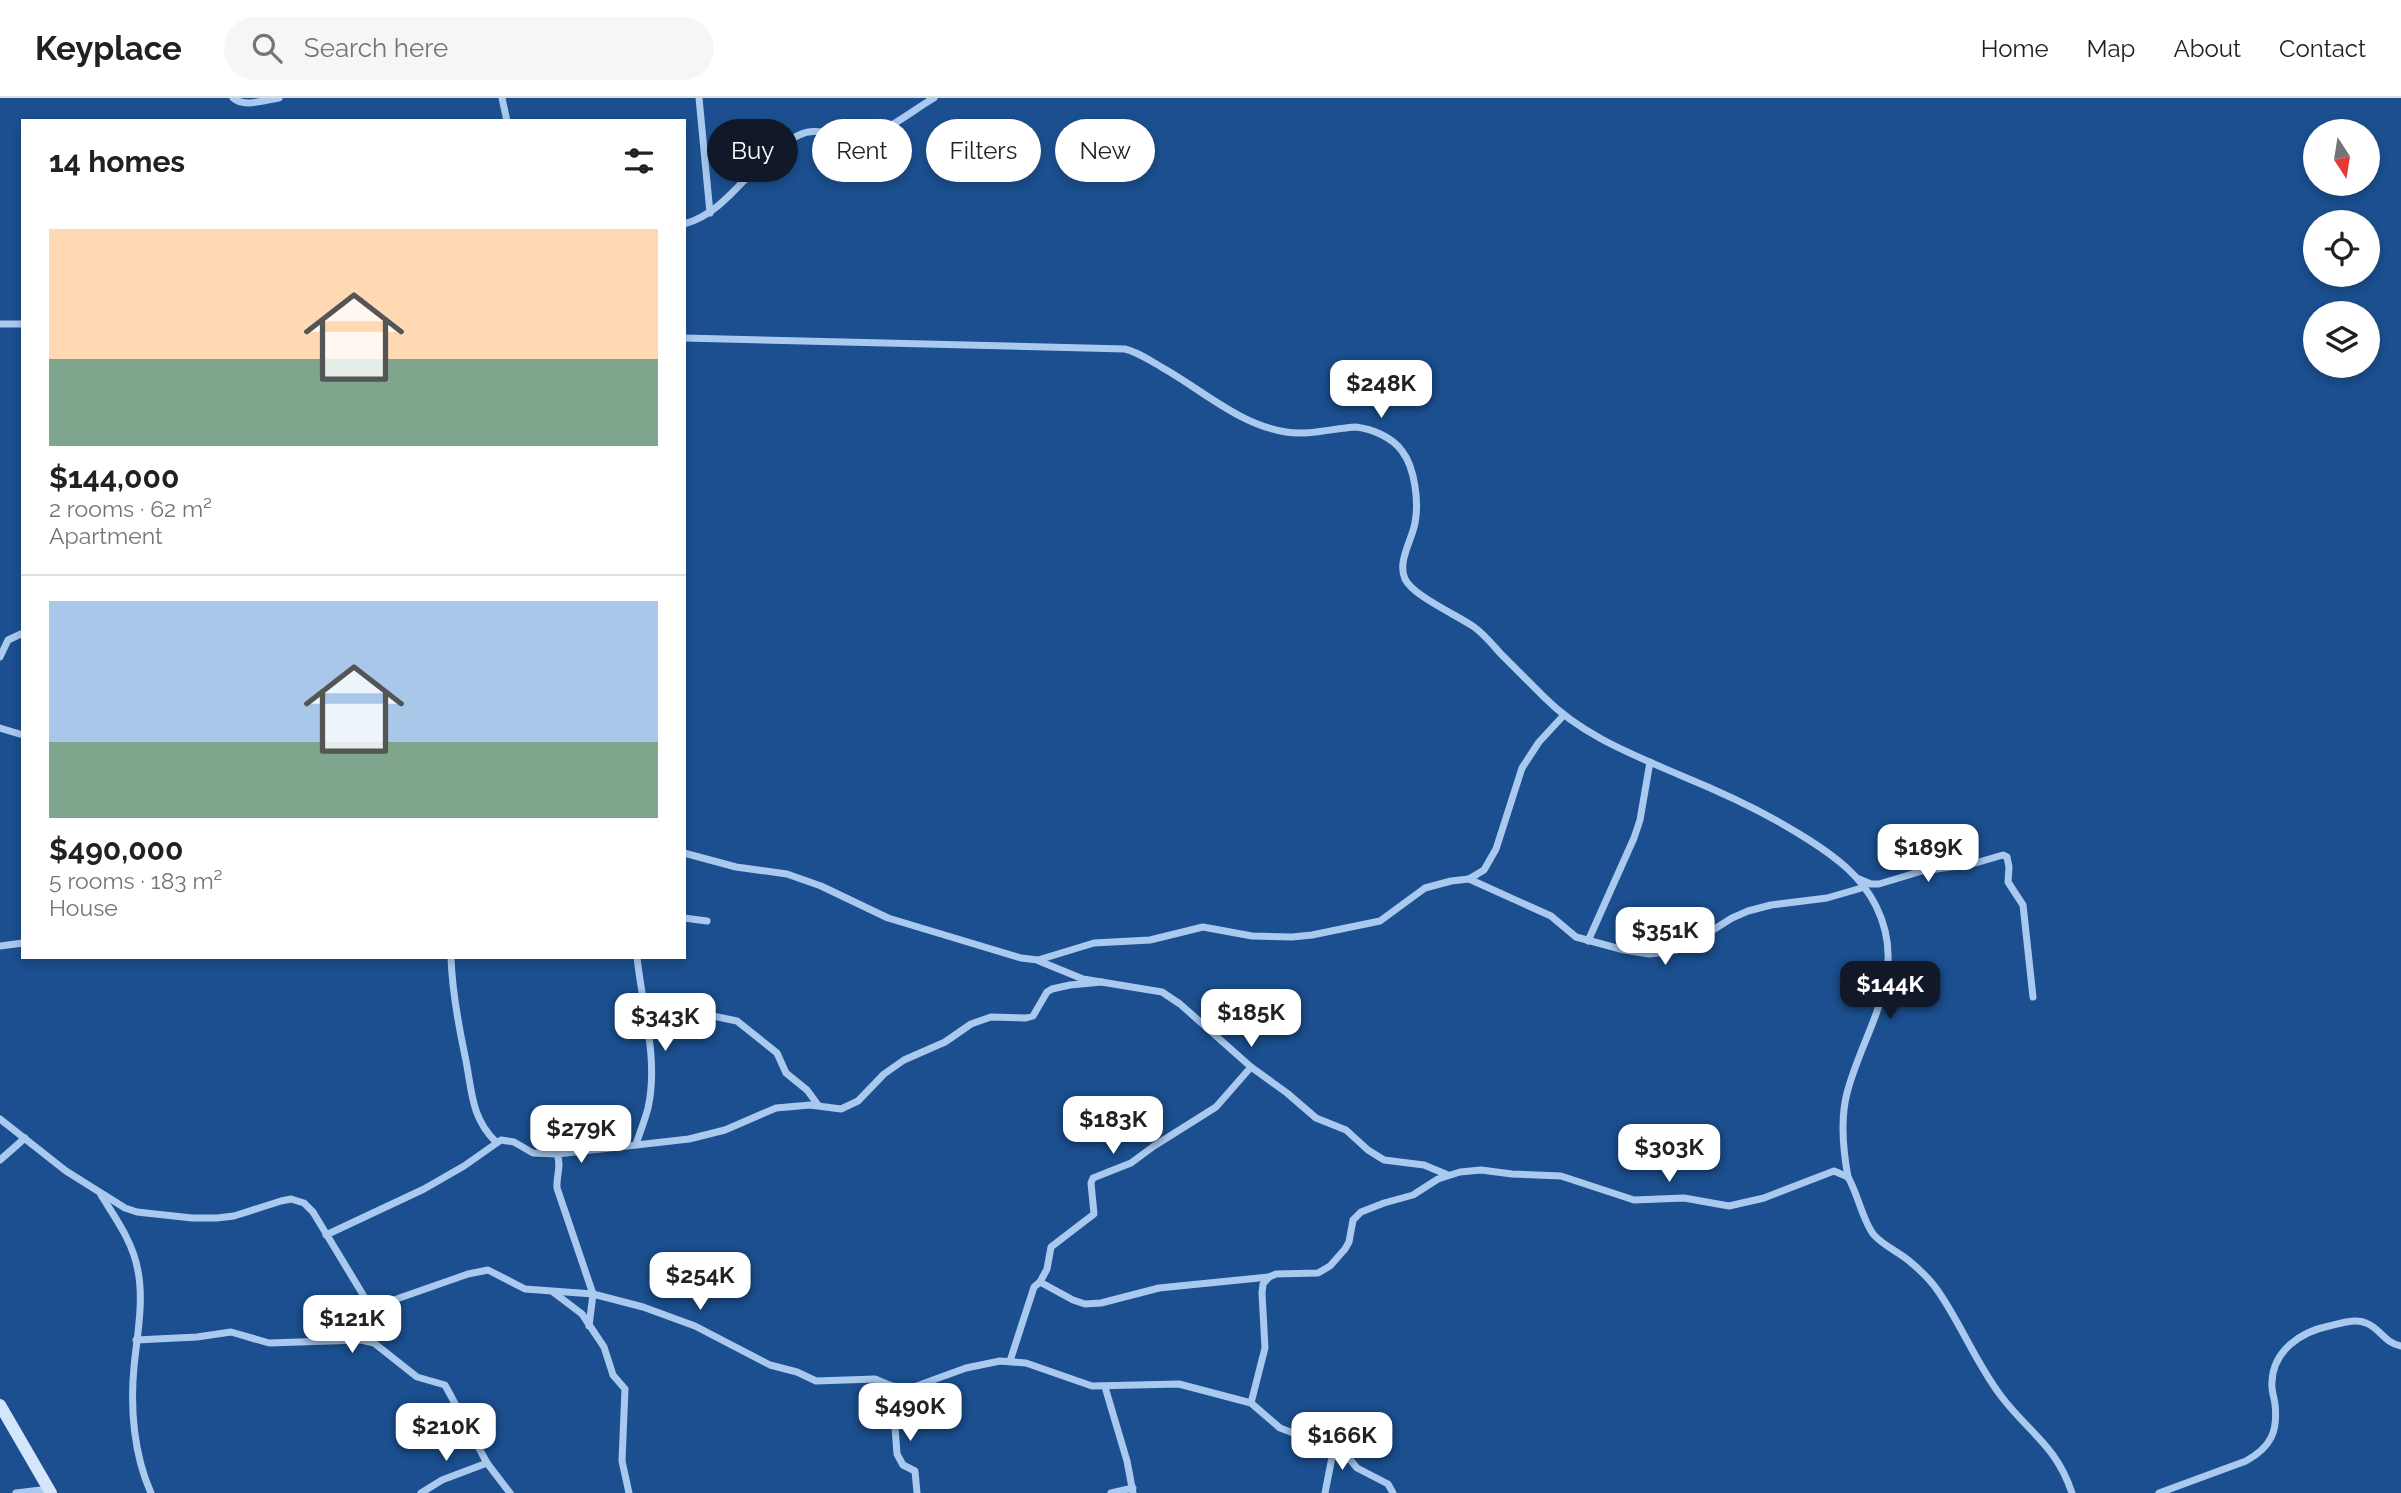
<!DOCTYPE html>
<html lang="en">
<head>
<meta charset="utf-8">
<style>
  body { margin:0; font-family:Raleway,sans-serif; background:#f6f6f6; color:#202124; height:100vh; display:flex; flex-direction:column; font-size:26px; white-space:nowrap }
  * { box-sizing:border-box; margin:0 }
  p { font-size:23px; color:#757577 }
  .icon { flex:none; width:38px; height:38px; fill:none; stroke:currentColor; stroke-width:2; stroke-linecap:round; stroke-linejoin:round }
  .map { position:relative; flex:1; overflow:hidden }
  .panel { position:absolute; left:21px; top:21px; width:665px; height:840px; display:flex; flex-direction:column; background:#fff; border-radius:0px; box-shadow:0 4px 10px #0003 }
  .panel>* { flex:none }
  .hud { position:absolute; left:707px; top:21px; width:665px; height:63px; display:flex; gap:14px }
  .needle { width:46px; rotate:168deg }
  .tools { position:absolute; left:2303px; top:21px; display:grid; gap:14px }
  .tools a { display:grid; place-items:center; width:77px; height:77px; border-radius:50%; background:#fff; box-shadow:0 4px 10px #0003; font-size:35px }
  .price { position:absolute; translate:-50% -60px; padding:0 16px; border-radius:14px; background:#fff; color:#222; font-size:23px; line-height:46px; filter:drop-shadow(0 2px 4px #0008) }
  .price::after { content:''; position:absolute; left:50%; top:42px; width:21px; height:16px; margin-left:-10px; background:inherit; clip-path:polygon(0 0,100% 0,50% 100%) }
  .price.on { background:#111827; color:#fff }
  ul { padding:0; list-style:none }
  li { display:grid; align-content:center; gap:14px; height:371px; padding:0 28px }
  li+li { border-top:2px solid #e0e0e0 }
  li span { display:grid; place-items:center; height:217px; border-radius:0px; color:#555 }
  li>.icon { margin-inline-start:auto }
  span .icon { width:126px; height:126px; fill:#fffc; stroke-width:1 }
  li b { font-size:30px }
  h2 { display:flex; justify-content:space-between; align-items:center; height:84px; padding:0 28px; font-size:30px }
  .pill { padding:0 24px; border-radius:32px; background:#fff; box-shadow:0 4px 10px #0003; font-size:24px; line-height:63px }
  .pill.on { background:#111827; color:#fff }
  header { display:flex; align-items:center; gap:42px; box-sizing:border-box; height:98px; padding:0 35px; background:#fff; border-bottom:2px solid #e0e0e0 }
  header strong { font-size:33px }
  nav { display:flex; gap:38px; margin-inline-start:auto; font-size:24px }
  .search { width:490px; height:63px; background:#f6f6f6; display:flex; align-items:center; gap:18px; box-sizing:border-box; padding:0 24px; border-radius:38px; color:#757577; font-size:26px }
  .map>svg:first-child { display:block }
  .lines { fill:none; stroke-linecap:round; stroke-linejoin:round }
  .street { stroke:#a9c9ee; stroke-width:7 }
  .secondary { stroke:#d6e6fa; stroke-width:12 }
</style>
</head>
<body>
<header>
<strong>Keyplace</strong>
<div class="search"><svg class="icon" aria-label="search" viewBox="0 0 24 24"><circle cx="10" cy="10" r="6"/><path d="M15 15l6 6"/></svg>Search here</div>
<nav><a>Home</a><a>Map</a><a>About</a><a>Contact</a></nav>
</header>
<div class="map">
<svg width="2401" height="1395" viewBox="0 0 2401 1395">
  <rect width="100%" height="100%" fill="#1b4f8f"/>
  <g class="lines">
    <g class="street">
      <path d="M233,0C244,10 265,2 279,0"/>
      <path d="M502,0L507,23"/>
      <path d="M699,0L710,115"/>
      <path d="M684,126C732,113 754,57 799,37C819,27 836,42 857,40C883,38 911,13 934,0"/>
      <path d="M0,226H23"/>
      <path d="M684,240L1125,251C1138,254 1151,263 1163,270C1202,292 1240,327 1286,334C1309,338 1334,330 1356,329C1372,331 1392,339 1402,353C1415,370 1419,404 1415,425C1412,442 1397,464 1405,481C1413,498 1457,517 1474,529C1484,536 1492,546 1500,555C1515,570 1530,585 1545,600C1583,638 1634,657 1682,678C1726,696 1769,716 1809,742C1837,760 1861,778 1876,808C1910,876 1864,930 1847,995C1840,1022 1843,1052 1848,1079"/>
      <path d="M0,559L8,542L23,535"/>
      <path d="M0,630L23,637"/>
      <path d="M684,755L736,769L787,776L821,788L888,820L1021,860L1038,862L1094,845L1150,842L1203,829L1252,838L1292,839L1312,837L1380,823L1425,790L1451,783L1469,781L1484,772L1496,751L1522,670L1539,644L1563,618"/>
      <path d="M1469,781L1551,818L1576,839L1624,852L1649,856L1668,854L1684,850L1732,820L1748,813L1771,807L1827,800L1865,789"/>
      <path d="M1859,781L1871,786H1879L1922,773L1972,766L2003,757L2007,759L2009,769L2008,784L2023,807L2033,899"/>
      <path d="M684,820L707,823"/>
      <path d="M1588,843L1634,740L1640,722L1650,664"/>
      <path d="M0,848L23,845"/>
      <path d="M451,859C452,893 458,925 465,958C472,990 470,1019 496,1044"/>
      <path d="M1039,863L1083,881L1162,894L1180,906L1251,969L1287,995L1316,1020L1346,1032L1368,1052L1384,1062L1424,1067L1448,1077"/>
      <path d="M643,911H679L737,923L777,955L786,975L807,992L818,1007"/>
      <path d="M0,1021L66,1073L125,1110L137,1114L192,1120H217L234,1118L281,1103L291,1101L304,1105L313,1114L365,1200L371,1205L388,1204L468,1176L488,1172L525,1191L593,1196L643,1209L695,1228L770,1267L797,1274L816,1283L875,1281L892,1288L911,1290L966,1270L1000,1263L1026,1265L1092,1288L1179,1286L1251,1305L1280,1330L1344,1354L1357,1370L1388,1386L1393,1395"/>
      <path d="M636,1046C640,1034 645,1022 648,1010C659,961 642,908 637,859"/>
      <path d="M557,1056C562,1069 556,1077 557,1090L593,1196L589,1228"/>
      <path d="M0,1062L25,1040"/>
      <path d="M101,1097C116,1121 133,1144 138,1173C144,1204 137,1238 134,1269C130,1311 134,1357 151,1395"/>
      <path d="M326,1137L424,1091L464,1068L501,1042L514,1044L533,1055L557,1056L689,1041L725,1032L776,1010L810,1007L841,1011L858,1003L884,976L904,962L945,944L971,926L991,919L1026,920L1033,918L1047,894L1052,891L1070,887L1102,884"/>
      <path d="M1040,1184L1047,1171L1051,1149L1094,1116L1091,1085L1093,1080L1131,1065L1154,1048L1216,1009L1251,969"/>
      <path d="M553,1194L582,1216L604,1249L613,1277L625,1291L622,1363L629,1395"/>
      <path d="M136,1242L197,1239L231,1234L269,1245L361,1242L374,1245L417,1279L445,1287L487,1365L510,1395"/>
      <path d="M1010,1263L1034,1189L1040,1184L1073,1202L1085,1206L1101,1205L1159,1190L1269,1179"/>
      <path d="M892,1288L897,1356L903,1367L915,1373L917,1395"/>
      <path d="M1105,1289L1127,1363L1133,1395"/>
      <path d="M1251,1305L1265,1250L1262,1195L1263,1186L1269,1179L1276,1176L1318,1175L1330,1168L1345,1151L1349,1144L1353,1122L1361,1114L1384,1105L1413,1097L1438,1081L1460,1074L1481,1072L1512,1076L1561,1078L1634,1102L1684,1100L1729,1108L1764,1100L1834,1073L1848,1079C1858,1096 1863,1124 1874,1137C1884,1148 1897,1153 1908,1162C1919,1171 1930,1181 1938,1193C1961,1226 1976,1265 2001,1298C2029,1335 2056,1347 2072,1395"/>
      <path d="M16,1395L49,1391"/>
      <path d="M421,1395L442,1382L487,1365"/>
      <path d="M1111,1395L1133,1390"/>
      <path d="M1325,1395L1334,1349"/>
      <path d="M2159,1395L2246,1363C2271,1349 2278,1334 2275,1306C2274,1299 2271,1291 2272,1284C2273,1253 2300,1234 2329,1228C2339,1226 2355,1220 2366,1225C2380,1230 2383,1244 2401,1248"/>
    </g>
    <path class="secondary" d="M0,1307L51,1395"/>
  </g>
</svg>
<div class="tools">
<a><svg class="needle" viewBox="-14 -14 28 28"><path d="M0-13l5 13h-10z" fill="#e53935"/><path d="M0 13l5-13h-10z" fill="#757577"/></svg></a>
<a><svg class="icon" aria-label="locate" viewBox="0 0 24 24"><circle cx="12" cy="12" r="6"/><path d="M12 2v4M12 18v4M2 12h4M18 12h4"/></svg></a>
<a><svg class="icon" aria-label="layers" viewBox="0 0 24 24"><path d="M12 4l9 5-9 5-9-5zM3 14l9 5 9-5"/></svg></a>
</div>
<b class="price" style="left:1381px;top:322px">$248K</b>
<b class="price" style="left:1928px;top:786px">$189K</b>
<b class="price" style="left:1665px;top:869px">$351K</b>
<b class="price on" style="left:1890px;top:923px">$144K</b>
<b class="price" style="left:1251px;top:951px">$185K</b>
<b class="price" style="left:665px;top:955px">$343K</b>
<b class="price" style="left:1113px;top:1058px">$183K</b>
<b class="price" style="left:581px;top:1067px">$279K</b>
<b class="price" style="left:1669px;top:1086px">$303K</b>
<b class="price" style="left:700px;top:1214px">$254K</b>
<b class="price" style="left:352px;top:1257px">$121K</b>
<b class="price" style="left:910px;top:1345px">$490K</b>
<b class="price" style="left:446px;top:1365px">$210K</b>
<b class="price" style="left:1342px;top:1374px">$166K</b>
<div class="hud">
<a class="pill on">Buy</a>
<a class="pill">Rent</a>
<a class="pill">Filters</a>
<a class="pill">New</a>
</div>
<section class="panel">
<h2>14 homes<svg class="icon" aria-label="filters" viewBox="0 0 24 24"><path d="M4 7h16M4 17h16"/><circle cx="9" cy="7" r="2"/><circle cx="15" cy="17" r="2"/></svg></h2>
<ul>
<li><span style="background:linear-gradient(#ffd9b3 60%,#7fa58c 0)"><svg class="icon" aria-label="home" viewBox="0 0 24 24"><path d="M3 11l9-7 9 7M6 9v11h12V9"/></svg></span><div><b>$144,000</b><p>2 rooms · 62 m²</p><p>Apartment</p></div></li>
<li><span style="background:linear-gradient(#a9c7e8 65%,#7fa58c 0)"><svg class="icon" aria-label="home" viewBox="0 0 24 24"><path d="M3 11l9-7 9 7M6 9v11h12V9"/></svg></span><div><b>$490,000</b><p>5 rooms · 183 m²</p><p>House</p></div></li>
</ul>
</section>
</div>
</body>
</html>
